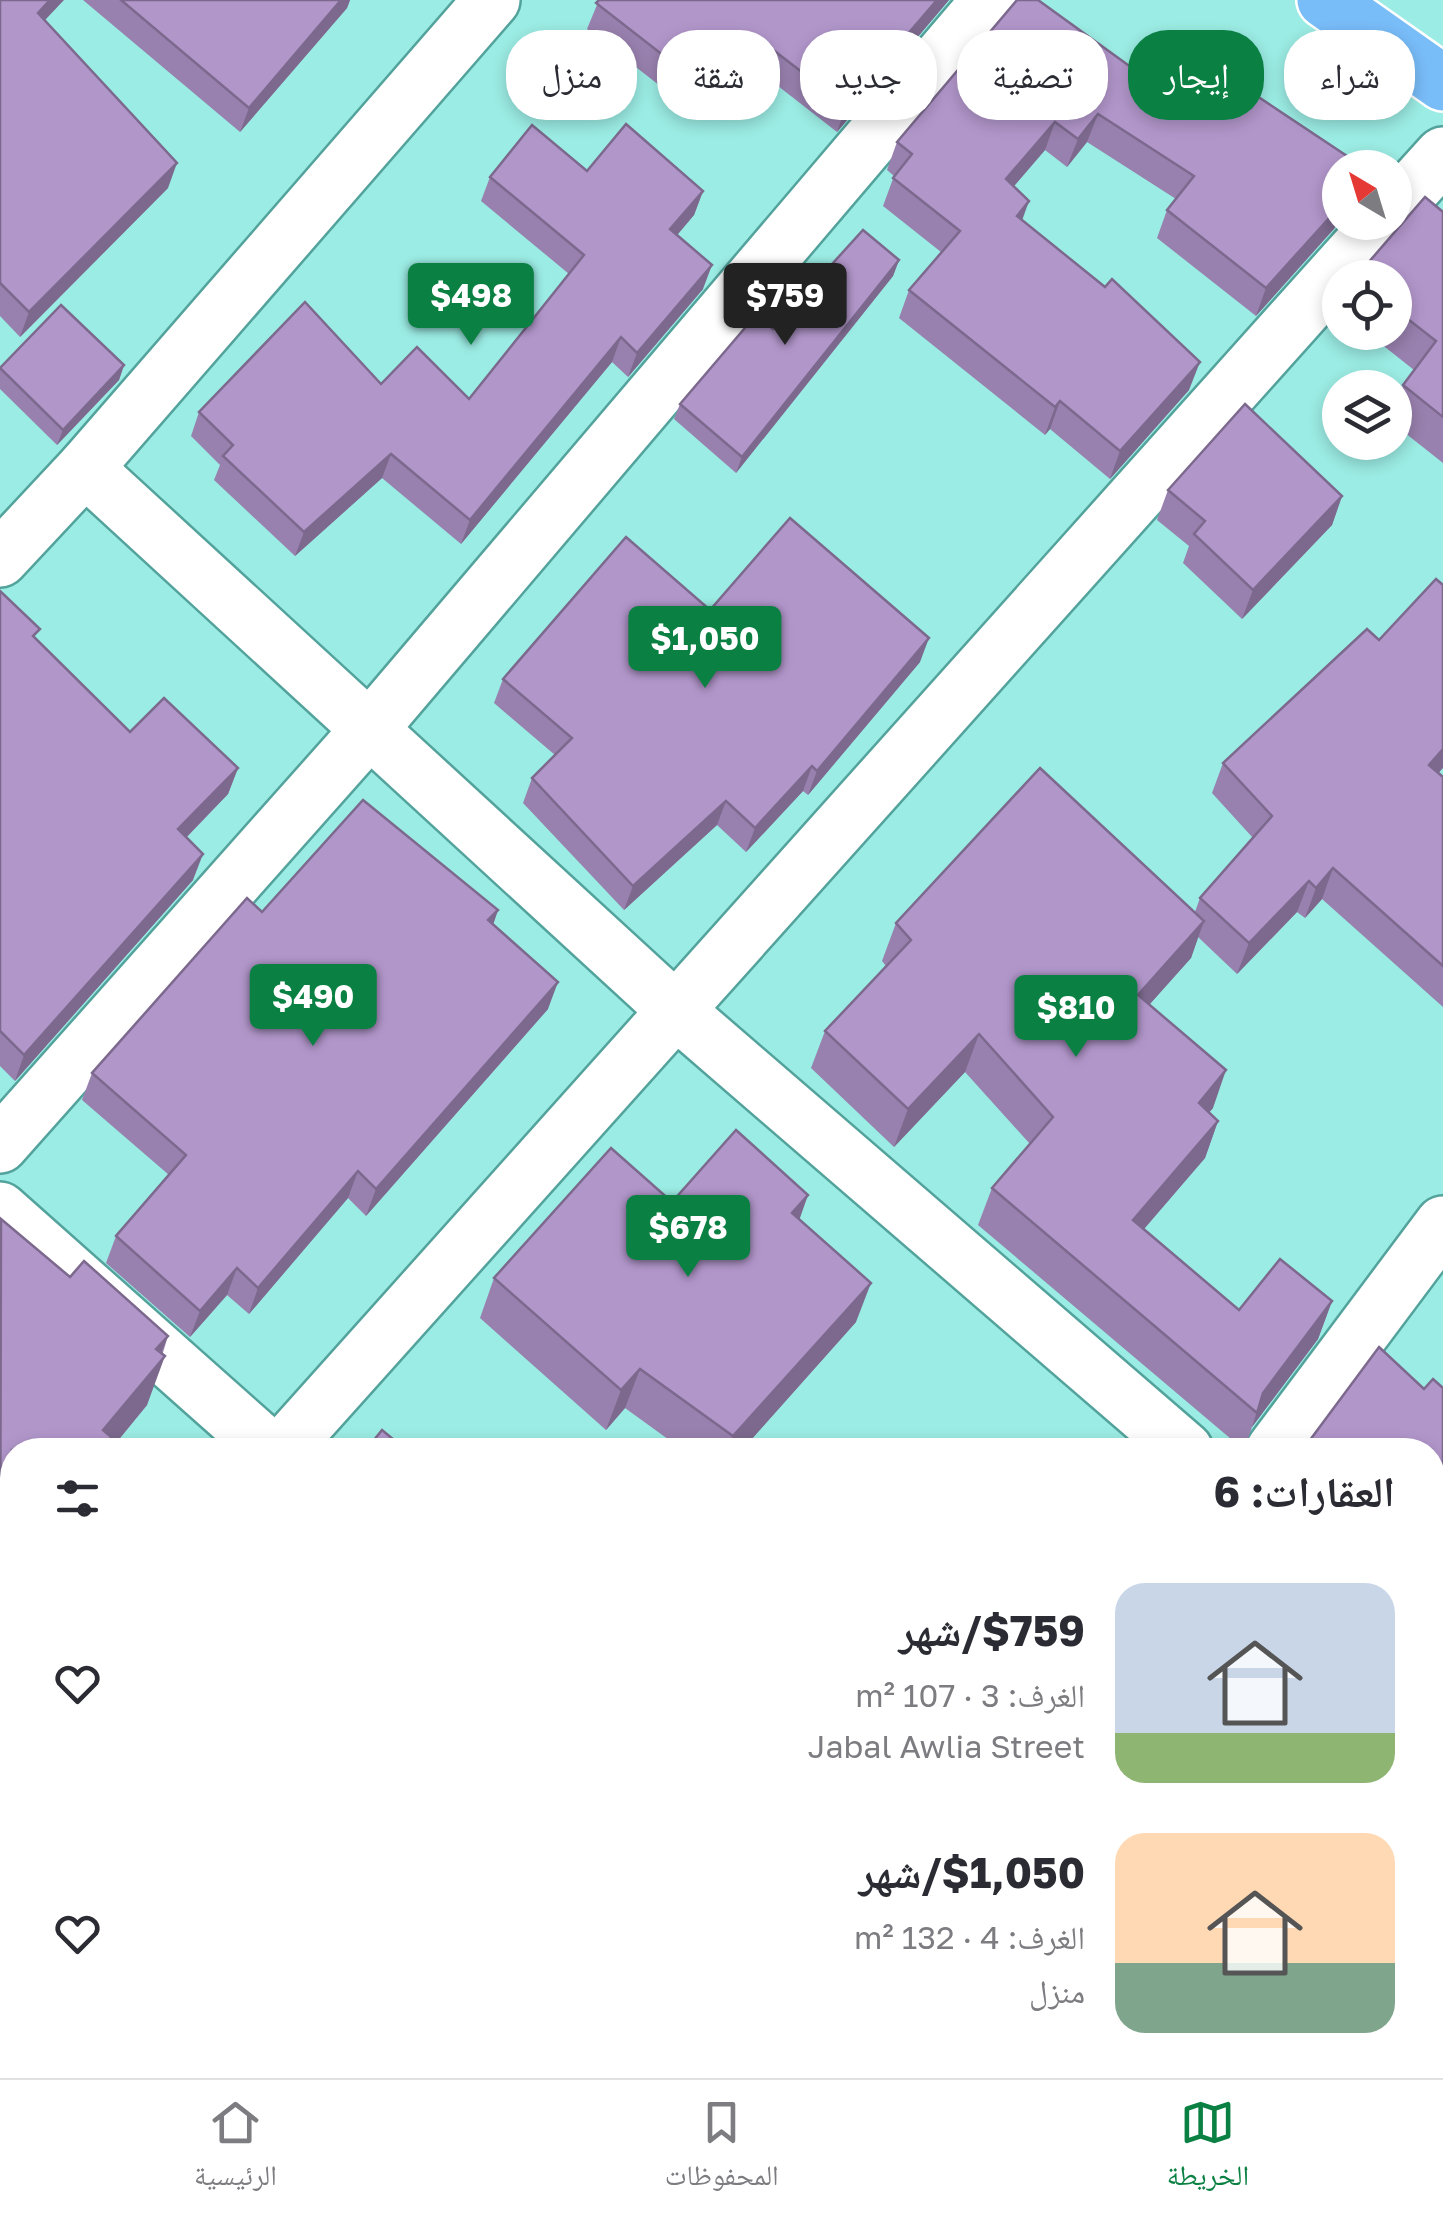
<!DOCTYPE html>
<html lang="ar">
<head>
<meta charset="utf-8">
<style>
  body { margin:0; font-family:"Golos Text","Noto Naskh Arabic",sans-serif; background:#f2f2f3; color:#2b2b33; direction:rtl; height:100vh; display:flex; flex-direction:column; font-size:38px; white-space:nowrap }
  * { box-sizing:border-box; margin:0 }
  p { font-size:32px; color:#7c7c81 }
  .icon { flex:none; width:55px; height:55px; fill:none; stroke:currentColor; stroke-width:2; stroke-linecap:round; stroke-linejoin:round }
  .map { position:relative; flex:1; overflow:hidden; direction:ltr }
  .drawer { position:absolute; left:0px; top:1438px; width:1445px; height:642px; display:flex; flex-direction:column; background:#fff; border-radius:40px 40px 0 0; box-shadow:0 5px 15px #0003; direction:rtl }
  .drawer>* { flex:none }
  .guide { position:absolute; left:30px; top:30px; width:1385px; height:90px; direction:rtl; display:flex; gap:20px }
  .needle { width:65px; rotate:322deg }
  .buttons { position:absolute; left:1322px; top:150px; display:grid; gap:20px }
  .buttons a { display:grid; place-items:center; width:90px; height:90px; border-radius:50%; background:#fff; box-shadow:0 5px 15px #0003; font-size:50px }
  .price { position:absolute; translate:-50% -85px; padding:0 22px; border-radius:10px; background:#0b8043; color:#fff; font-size:32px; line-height:65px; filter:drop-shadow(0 2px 5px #0008) }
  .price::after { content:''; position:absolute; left:50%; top:60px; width:30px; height:22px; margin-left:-15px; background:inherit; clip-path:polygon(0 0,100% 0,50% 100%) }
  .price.on { background:#222; color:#fff }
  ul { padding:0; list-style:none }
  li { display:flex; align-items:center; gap:30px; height:250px; padding:0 50px }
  li span { display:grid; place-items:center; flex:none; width:280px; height:200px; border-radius:30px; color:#555 }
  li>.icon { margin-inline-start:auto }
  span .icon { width:120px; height:120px; fill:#fffc; stroke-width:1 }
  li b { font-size:42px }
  h2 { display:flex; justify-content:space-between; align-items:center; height:120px; padding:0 50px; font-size:42px }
  .pill { padding:0 35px; border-radius:40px; background:#fff; box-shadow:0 5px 15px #0003; font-size:35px; line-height:90px }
  .pill.on { background:#0b8043; color:#fff }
  .tab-bar { display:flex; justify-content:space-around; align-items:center; height:140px; border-top:2px solid #e1e1e2; background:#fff; font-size:28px; color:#7c7c81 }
  .tab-bar a { display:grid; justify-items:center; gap:5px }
  .tab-bar .on { color:#0b8043 }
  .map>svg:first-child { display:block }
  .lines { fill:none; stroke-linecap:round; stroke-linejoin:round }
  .minor-casing { stroke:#53a39c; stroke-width:60 }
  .trunk-casing { stroke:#fff; stroke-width:60 }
  .minor { stroke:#fff; stroke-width:55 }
  .trunk { stroke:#78bcf8; stroke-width:55 }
  .wall { fill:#9881ae }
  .shaded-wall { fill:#7c698d }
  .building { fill:#b196ca; stroke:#7c698d; stroke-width:2.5 }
</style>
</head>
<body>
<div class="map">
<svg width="1443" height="2078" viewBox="0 0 1443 2078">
  <rect width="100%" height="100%" fill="#9bece4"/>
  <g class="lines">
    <defs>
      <g id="minor">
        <path d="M1395,208L1443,155"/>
        <path d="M85,468L673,1008L1185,1450"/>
        <path d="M0,559L85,468L492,0"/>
        <path d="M0,1145L368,731L990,0"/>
        <path d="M0,1210L270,1450"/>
        <path d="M282,1450L1382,222"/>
        <path d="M1274,1450L1443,1224"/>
        <path d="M1432,1693L1443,1704"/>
        <path d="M0,1766L12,1752"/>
        <path d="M761,2078L770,2068"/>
      </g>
      <path id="trunk" d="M1325,0L1443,83"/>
    </defs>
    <use href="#minor" class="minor-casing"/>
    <use href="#trunk" class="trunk-casing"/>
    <use href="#minor" class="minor"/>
    <use href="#trunk" class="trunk"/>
  </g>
  <g class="wall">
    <path d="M0,0L45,21L168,188L20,337L0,316Z"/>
    <path d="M83,0H350L347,8L240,132Z"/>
    <path d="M599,0H949L837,132L746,61L700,117L587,29Z"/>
    <path d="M1146,78L1340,168V222L1256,316L1157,238L1167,210L1176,199L1087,142L1067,167L1045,150L1014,186L1022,220L1189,390L1110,479L1050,429L1045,435L899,318L909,290L941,252L883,206L894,176L887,170L897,142Z"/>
    <path d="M587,171L703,191L694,215L677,235L703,289L628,377L612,362L461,544L382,478L295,556L214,480L220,465L191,436L199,412L381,384L469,399L569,274L481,201L490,177Z"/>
    <path d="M1443,212V463L1395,425V406L1403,385L1414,370L1366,332H1395V278Z"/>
    <path d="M899,260L893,276L736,473L674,419L680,404L773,329Z"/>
    <path d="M124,365L119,380L57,445L0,389V368Z"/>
    <path d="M1168,490L1342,496L1332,525L1242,619L1183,563L1189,546L1157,520Z"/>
    <path d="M0,591L37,640L130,732L238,768L228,794L186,838L193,880L15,1081L0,1066Z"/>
    <path d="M710,610L920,662L808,795L803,791L746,852L717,825L624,910L523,803L532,778L555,755L494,703L503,679Z"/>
    <path d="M1223,763L1438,773L1443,777V1007L1322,899L1305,918L1297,912L1237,974L1198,937L1191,958L1149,1005L1213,1108L1209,1112L1218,1121L1205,1158L1144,1229L1239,1310L1332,1301L1318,1339L1252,1427L1244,1450L978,1225L992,1188L1030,1144L965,1072L894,1147L811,1068L825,1031L886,966L882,961L896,923L1195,912L1200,898L1253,838L1212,793Z"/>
    <path d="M498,910L493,925L548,1009L366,1216L348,1198L249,1314L227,1295L190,1337L106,1263L116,1236L169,1175L82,1100L92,1073L262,912Z"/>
    <path d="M672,1202L799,1220L856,1322L742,1450H683L625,1408L606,1430L480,1318L494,1278Z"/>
    <path d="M0,1221L70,1277L168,1336L147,1405L117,1442L12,1450V1664L0,1679Z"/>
    <path d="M1443,1388V1608L1437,1603L1432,1608V1450L1424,1389Z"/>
    <path d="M150,2068H532L545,2078H165Z"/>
  </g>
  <g class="shaded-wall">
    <path d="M50,0H64L29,37L38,13Z"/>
    <path d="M341,0H350L347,8L240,132L249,108Z"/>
    <path d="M937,0H949L837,132L846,106Z"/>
    <path d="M755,36L746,61L700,117L709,91Z"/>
    <path d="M1098,114L1087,142L1067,167L1078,139Z"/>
    <path d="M1055,122L1045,150L996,207L1006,179Z"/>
    <path d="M177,163L168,188L20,337L29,312Z"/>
    <path d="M703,191L694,215L662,253L670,229Z"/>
    <path d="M1029,201L1019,229L1017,216Z"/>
    <path d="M1340,206V222L1256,316L1266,288Z"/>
    <path d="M899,260L893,276L736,473L742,457Z"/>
    <path d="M712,265L703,289L628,377L637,353Z"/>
    <path d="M621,337L612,362L461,544L470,520Z"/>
    <path d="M1200,362L1189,390L1110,479L1120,451Z"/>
    <path d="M124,365L119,380L57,445L63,430Z"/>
    <path d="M1060,401L1050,429L1045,435L1055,407Z"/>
    <path d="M391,454L382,478L295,556L304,532Z"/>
    <path d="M1342,496L1332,525L1242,619L1253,590Z"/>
    <path d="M929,638L920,662L808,795L817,771Z"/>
    <path d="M1443,749V768L1418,796L1429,765Z"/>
    <path d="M812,766L803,791L746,852L755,828Z"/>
    <path d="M238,768L228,794L168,856L178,829Z"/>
    <path d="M726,801L717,825L624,910L633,886Z"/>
    <path d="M203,854L193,880L15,1081L24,1055Z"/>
    <path d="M1333,868L1322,899L1305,918L1316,888Z"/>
    <path d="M1309,881L1297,912L1237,974L1249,943Z"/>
    <path d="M498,910L489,936L488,920Z"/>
    <path d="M1204,921L1191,958L1124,1033L1138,995Z"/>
    <path d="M558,982L548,1009L366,1216L376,1189Z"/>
    <path d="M979,1034L965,1072L894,1147L908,1109Z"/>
    <path d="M1226,1070L1213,1108L1185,1141L1199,1103Z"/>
    <path d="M1218,1121L1205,1158L1119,1258L1133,1220Z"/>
    <path d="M358,1171L348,1198L249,1314L258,1288Z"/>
    <path d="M808,1195L794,1235L792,1213Z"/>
    <path d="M237,1268L227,1295L190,1337L200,1311Z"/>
    <path d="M871,1283L856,1322L742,1450H728L733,1436Z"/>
    <path d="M1332,1301L1318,1339L1252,1427L1263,1393Z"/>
    <path d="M168,1336L156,1366L165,1356L147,1405L110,1450L103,1430L156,1349Z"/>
    <path d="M640,1369L625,1408L606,1430L621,1390Z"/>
    <path d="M1443,1580V1588L1437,1603L1432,1608V1601L1438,1585Z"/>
    <path d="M12,1636V1664L0,1679V1662L7,1643Z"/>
    <path d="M1443,1983V2001L1432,2014V1996Z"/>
  </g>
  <g class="building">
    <path d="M0,0H50L38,13L177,163L29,312L0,283Z"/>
    <path d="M121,0H341L249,108Z"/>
    <path d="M599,0H937L846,106L755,36L709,91L596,3Z"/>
    <path d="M1017,0H1038L1146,78L1165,50L1247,104L1254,94L1365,168H1340V206L1266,288L1167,210L1194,176L1098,114L1078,139L1055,122L1006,179L1029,201L1017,216L1105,287L1112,279L1200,362L1120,451L1060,401L1055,407L909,290L960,231L893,178L912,154L897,142Z"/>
    <path d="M626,124L703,191L670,229L712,265L637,353L621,337L470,520L391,454L304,532L223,456L233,445L199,412L305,302L381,384L417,347L469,399L584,255L490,177L532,125L587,171Z"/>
    <path d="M1425,197L1443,212V417L1403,385L1436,341L1395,309V278H1355Z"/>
    <path d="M863,230L899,260L742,457L680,404L756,315L773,329Z"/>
    <path d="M61,305L124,365L63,430L0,368Z"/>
    <path d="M1245,404L1342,496L1253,590L1194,534L1205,521L1168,490Z"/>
    <path d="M790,518L929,638L817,771L812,766L755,828L726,801L633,886L532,778L572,738L503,679L626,537L710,610Z"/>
    <path d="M1436,579L1443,585V749L1429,765L1443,777V966L1333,868L1316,888L1309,881L1249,943L1200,898L1272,816L1223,763L1367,629L1379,640Z"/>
    <path d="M0,591L40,629L33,636L130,732L164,698L238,768L178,829L203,854L24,1055L0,1031Z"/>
    <path d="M1040,768L1204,921L1138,995L1226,1070L1199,1103L1218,1121L1133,1220L1239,1310L1280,1259L1332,1301L1263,1393L1257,1413L992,1188L1053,1117L979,1034L908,1109L825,1031L911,940L896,923Z"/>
    <path d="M363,800L498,910L488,920L558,982L376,1189L358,1171L258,1288L237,1268L200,1311L116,1236L186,1155L92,1073L247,898L262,912Z"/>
    <path d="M736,1130L808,1195L792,1213L871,1283L733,1436L640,1369L621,1390L494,1278L611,1148L672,1202Z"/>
    <path d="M1,1219L70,1277L84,1261L168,1336L156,1349L165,1356L103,1430L118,1443L112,1450H12V1636L7,1643L0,1638Z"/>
    <path d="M1379,1347L1424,1389L1433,1379L1443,1388V1580L1438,1585L1432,1580V1450H1291L1310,1440Z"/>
    <path d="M382,1430L406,1450H366Z"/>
    <path d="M1432,1863L1443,1871V1983L1432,1996Z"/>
    <path d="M0,2060L24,2078H0Z"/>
    <path d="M205,2068H532L545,2078H220Z"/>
    <path d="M827,2068H1056L1068,2078H819Z"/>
  </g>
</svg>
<div class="buttons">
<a><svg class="needle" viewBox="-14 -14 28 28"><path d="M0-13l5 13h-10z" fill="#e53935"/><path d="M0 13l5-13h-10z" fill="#7c7c81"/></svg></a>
<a><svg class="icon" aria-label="locate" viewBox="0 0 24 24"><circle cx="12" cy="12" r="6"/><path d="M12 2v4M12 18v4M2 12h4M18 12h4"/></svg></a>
<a><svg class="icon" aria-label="layers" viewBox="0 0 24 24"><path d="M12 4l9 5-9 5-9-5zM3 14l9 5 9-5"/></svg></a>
</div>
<b class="price" style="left:471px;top:348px">$498</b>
<b class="price on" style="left:785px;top:348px">$759</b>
<b class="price" style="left:705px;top:691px">$1,050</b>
<b class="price" style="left:313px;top:1049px">$490</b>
<b class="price" style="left:1076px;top:1060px">$810</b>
<b class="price" style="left:688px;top:1280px">$678</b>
<div class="guide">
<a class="pill">شراء</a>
<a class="pill on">إيجار</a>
<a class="pill">تصفية</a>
<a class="pill">جديد</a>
<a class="pill">شقة</a>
<a class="pill">منزل</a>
</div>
<section class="drawer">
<h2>العقارات: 6<svg class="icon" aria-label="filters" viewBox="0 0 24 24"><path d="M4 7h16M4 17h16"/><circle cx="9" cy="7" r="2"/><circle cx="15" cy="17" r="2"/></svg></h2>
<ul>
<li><span style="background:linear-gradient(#c9d6e8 75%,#8fb573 0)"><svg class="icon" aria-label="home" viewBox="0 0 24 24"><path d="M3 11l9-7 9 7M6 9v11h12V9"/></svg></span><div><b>$759/شهر</b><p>الغرف: 3 · 107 m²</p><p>Jabal Awlia Street</p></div><svg class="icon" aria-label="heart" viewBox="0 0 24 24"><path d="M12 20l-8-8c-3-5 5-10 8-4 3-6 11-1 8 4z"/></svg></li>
<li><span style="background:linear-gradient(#ffd9b3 65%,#7fa58c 0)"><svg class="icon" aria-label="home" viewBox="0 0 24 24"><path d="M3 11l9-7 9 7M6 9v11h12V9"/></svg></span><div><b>$1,050/شهر</b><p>الغرف: 4 · 132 m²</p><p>منزل</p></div><svg class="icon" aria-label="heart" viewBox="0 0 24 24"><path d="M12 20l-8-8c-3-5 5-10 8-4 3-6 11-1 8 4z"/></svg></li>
</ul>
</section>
</div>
<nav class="tab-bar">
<a class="on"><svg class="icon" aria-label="map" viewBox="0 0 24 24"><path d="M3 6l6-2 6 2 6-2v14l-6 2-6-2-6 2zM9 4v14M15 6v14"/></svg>الخريطة</a>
<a><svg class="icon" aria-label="saved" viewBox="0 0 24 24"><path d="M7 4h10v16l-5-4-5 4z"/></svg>المحفوظات</a>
<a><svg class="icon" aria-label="home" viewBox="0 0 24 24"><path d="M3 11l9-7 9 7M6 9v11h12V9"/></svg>الرئيسية</a>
</nav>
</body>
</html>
